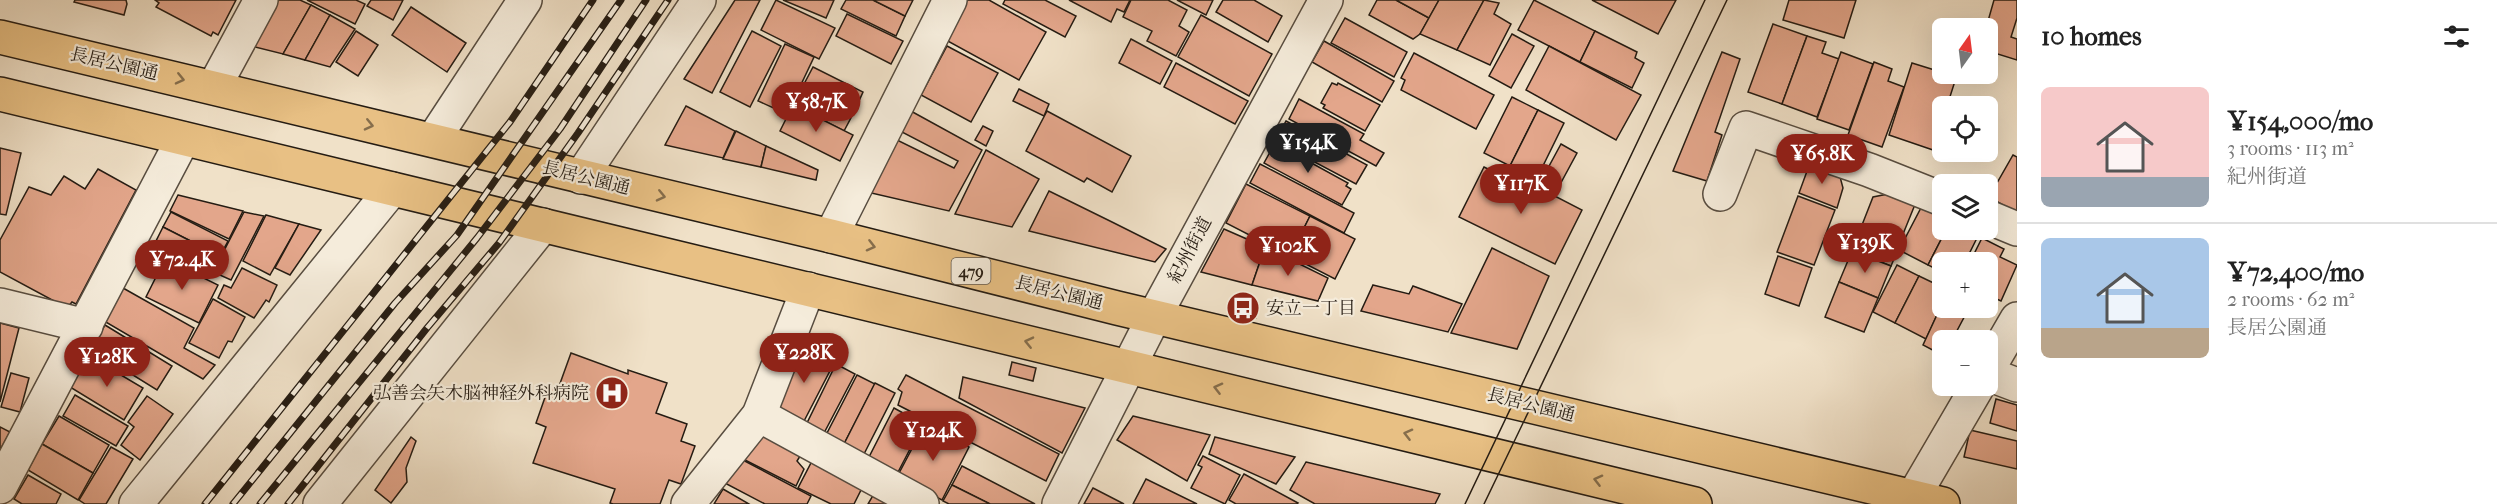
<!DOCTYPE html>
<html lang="en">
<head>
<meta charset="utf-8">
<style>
  body { margin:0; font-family:"IM FELL French Canon","Noto Serif JP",serif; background:#f6f6f6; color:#222; height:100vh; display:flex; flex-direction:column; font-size:22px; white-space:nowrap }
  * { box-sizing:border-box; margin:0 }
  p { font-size:20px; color:#767676 }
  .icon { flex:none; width:33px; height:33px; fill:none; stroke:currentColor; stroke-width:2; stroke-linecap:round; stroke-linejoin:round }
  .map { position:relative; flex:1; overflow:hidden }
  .panel { display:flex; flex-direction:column; background:#fff; width:480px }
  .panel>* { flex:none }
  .needle { width:39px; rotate:14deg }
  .controls { position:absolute; left:1932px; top:18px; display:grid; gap:12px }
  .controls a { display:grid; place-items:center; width:66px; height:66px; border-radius:9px; background:#fff; box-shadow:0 6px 24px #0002; font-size:30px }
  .price { position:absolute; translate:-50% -51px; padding:0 14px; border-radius:21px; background:#8f2418; color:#fff; font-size:20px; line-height:39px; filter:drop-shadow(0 2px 3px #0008) }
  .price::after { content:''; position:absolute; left:50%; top:36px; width:18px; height:14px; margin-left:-9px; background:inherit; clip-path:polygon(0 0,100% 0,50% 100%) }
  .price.selected { background:#222; color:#fff }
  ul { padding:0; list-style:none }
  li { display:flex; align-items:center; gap:18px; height:150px; padding:0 24px }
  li+li { border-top:2px solid #e0e0e0 }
  li span { display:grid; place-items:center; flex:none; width:168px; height:120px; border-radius:9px; color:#555 }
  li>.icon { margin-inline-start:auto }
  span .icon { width:72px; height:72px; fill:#fffc; stroke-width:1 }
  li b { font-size:26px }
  h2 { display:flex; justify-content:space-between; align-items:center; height:72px; padding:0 24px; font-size:26px }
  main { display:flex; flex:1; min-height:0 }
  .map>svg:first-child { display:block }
  .building { fill:#e3a68b; stroke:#251c13; stroke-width:1.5 }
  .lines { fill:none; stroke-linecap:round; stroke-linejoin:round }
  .minor-casing { stroke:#584d40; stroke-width:36 }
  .trunk-casing { stroke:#251c13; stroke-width:36 }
  .minor { stroke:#f5ecdb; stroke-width:33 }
  .trunk { stroke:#e8c084; stroke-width:33 }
  .tram { stroke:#251c13; stroke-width:1.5 }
  .rail-casing { stroke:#251c13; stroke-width:7 }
  .rail { stroke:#f5ecdb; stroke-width:4.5; stroke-dasharray:14; stroke-linecap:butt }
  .oneway { stroke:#866e4c }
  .labels { text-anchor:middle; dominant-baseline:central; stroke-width:4.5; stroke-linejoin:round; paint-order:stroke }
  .shield { fill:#f5ecdb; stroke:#635a4f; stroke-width:1.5 }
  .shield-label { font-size:16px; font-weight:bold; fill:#251c13 }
  .street-label { font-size:18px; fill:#251c13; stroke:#f5ecdb }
  .poi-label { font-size:18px; fill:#251c13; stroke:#f5ecdb; text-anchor:start }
</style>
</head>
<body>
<main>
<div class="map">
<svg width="2017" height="504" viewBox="0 0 2017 504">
  <rect width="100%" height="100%" fill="#f0e1c8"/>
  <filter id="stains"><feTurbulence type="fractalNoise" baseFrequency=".00333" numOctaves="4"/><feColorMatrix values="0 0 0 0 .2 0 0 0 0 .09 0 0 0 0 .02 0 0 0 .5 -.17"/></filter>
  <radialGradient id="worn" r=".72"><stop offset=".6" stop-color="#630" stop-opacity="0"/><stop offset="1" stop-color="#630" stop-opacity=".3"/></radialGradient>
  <g class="building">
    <path d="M75,0H126L127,4L124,15L74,2Z"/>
    <path d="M155,0H236L218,35L213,32L211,36L156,7L159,3Z"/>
    <path d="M277,0H300L311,5L283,54L255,47L258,35Z"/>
    <path d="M307,0H356L365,4L355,24Z"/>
    <path d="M371,0H403L393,20L367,6Z"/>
    <path d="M735,0H760L712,93L684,79Z"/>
    <path d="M776,0L835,28L819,59L761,30Z"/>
    <path d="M783,0H834L826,18Z"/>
    <path d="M846,0H873L905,16L896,36L841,9Z"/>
    <path d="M873,0H913L905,16Z"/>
    <path d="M966,0H989L1046,32L1019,80L944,39Z"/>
    <path d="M1005,0H1045L1076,16L1065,37L1003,4Z"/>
    <path d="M1069,0H1130L1124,12L1117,9L1111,22Z"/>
    <path d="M1131,0H1168L1187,10L1179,26L1189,32L1176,56L1147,41L1152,31L1123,17Z"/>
    <path d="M1177,0H1213L1206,15Z"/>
    <path d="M1223,0H1254L1282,16L1268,42L1216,12Z"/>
    <path d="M1377,0H1396L1429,18L1420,34L1413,39L1369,15Z"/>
    <path d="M1396,0H1439L1429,18Z"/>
    <path d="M1439,0H1484L1457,50L1420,34Z"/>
    <path d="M1484,0L1499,3L1494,14L1511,24L1490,65L1457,50Z"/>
    <path d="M1534,0L1595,31L1580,62L1518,30Z"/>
    <path d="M1592,0H1676L1658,34Z"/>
    <path d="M1789,0H1856L1844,38L1783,20Z"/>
    <path d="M1994,0H2017V18L2011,37L2017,39V60L1988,51L1986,28Z"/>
    <path d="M311,5L330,15L305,60L283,54Z"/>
    <path d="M411,7L466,43L447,72L392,35Z"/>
    <path d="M847,14L903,41L891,64L836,36Z"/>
    <path d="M330,15L355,29L330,67L305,60Z"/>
    <path d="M1201,15L1272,54L1249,96L1178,57Z"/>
    <path d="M1345,18L1407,52L1394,77L1331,43Z"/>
    <path d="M1773,24L1807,36L1782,104L1748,92Z"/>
    <path d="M356,31L378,45L358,76L336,62Z"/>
    <path d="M752,31L781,46L750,107L720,92Z"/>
    <path d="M1595,31L1637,52L1635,58L1644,63L1632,88L1580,62Z"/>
    <path d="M1512,34L1534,46L1511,88L1489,76Z"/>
    <path d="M1807,36L1826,42L1822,53L1839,59L1817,117L1782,104Z"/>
    <path d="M1131,39L1172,61L1160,84L1119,63Z"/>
    <path d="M1324,41L1394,81L1382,102L1312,62Z"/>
    <path d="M785,44L814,57L787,114L758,101Z"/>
    <path d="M947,46L998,73L971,122L921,95Z"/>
    <path d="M1549,46L1641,95L1616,140L1526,90Z"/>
    <path d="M1722,52L1740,59L1715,132L1722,135L1707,181L1673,171Z"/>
    <path d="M1841,52L1873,64L1849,130L1817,119Z"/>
    <path d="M1414,53L1494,95L1476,129L1401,90L1405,80L1401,78Z"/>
    <path d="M1874,62L1892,69L1888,81L1904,87L1882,147L1848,135Z"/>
    <path d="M1176,63L1248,101L1235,124L1164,87Z"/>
    <path d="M1912,63L1941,72L1939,76L1955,81L1947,106H1942V119L1933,150L1889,135Z"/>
    <path d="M813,67L863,92L854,112L803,86Z"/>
    <path d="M1332,83L1337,85L1338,83L1380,105L1365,131L1323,108L1325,105L1321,103Z"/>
    <path d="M803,86L854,112L844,131L793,105Z"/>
    <path d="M1019,89L1049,104L1044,116L1013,101Z"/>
    <path d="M1512,97L1538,110L1510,166L1484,153Z"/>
    <path d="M1299,99L1364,134L1360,140L1384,153L1376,166L1289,119Z"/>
    <path d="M793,105L853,135L840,161L780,131Z"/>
    <path d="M686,106L735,131L723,158L665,145Z"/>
    <path d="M909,110L982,150L949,211L867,192L893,138L954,168L958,161L898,130Z"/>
    <path d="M1538,110L1564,123L1536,180L1510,166Z"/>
    <path d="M1047,111L1131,156L1112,192L1087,178L1084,182L1026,151Z"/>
    <path d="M1286,121L1367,165L1356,184L1275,141Z"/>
    <path d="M983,126L993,131L986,146L975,140Z"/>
    <path d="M736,131L766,146L761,167L723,159Z"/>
    <path d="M1275,143L1348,183L1346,186L1351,189L1342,205L1264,163Z"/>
    <path d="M1561,144L1577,153L1557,190L1541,181Z"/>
    <path d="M766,146L818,170L816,180L761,167Z"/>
    <path d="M0,148L21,153L6,215L0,214Z"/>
    <path d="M986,150L1039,179L1012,227L955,214Z"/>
    <path d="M2013,155L2017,157V213L1989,197Z"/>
    <path d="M1810,163L1839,173L1843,188L1837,208L1799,193Z"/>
    <path d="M1260,164L1354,213L1344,233L1250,183Z"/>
    <path d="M1484,167L1519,185L1522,179L1582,210L1555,264L1459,217Z"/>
    <path d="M98,169L136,190L76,304L72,302L67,308L0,272V240L29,187L51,195L64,176L85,189Z"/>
    <path d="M1246,184L1310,216L1290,256L1226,223Z"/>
    <path d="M1049,191L1112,222L1166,249L1155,262L1029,231Z"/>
    <path d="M1888,194L1916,202L1901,239L1862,225L1873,197Z"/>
    <path d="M178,195L243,211L229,239L170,211Z"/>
    <path d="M1798,196L1835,210L1814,265L1777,252Z"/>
    <path d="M1923,204L1942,213V230H1946L1928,265L1899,250Z"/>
    <path d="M171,212L228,241L220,256L163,227Z"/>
    <path d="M244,212L264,216L231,280L213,272Z"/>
    <path d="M266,215L299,224L270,275L243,261Z"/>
    <path d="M1310,216L1355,239L1335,279L1290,256Z"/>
    <path d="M299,224L321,230L290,275L275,268Z"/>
    <path d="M1862,226L1901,242L1891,266L1852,251Z"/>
    <path d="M163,227L220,256L212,272L155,243Z"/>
    <path d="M1224,229L1265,247L1252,285L1201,272Z"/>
    <path d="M1946,230H1975L1980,232L1965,262H1942V272L1928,265Z"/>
    <path d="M1982,238L2004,249L2000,257L2017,265L2001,301L1988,295V262H1970Z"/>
    <path d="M1265,247L1328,278L1318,301L1252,285Z"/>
    <path d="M1492,248L1549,276L1517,349L1451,333Z"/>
    <path d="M1852,251L1891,266L1878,298L1839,282Z"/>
    <path d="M1778,256L1812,268L1799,306L1765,294Z"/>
    <path d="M165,259L218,285L199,323L146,297Z"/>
    <path d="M1897,265L1919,276L1895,323L1873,312Z"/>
    <path d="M242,268L277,285L269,302L266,300L254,318L218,298L224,285L231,288Z"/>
    <path d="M1919,276L1942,287V304L1926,339L1895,323Z"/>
    <path d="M1839,282L1878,298L1864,332L1825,317Z"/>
    <path d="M1373,285L1409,294L1413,286L1462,304L1448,332L1361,311Z"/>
    <path d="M123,288L194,328L184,348L215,365L203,379L104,321Z"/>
    <path d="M1235,298L1259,305L1256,318L1232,311Z"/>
    <path d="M213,299L245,317L232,342L228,341L219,358L189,343Z"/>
    <path d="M1942,304V308H1969L1952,340H1942V355L1923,345Z"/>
    <path d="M0,323L19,328L0,402Z"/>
    <path d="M105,325L172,366L157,390L91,349Z"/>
    <path d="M800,346L834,363L803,423L776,408Z"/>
    <path d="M571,353L628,374V370L667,383L656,413L687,424L681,441L695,446L681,484L669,480L660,504H613L610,503L615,489L533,463L546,427L536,423L549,386L558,389Z"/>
    <path d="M89,356L143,388L124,420L70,387Z"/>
    <path d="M1012,362L1036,368L1033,381L1009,375Z"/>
    <path d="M836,364L855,374L824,433L806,425Z"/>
    <path d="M11,373L29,378L20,412L1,407Z"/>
    <path d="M857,375L875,384L844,444L826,435Z"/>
    <path d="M906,375L1059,454L1046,481L898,405L902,392L898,389Z"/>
    <path d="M963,377L1085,408L1062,453L959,398Z"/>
    <path d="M875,383L895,393L864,454L844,444Z"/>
    <path d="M75,395L128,426L116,446L63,416Z"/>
    <path d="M147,396L173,414L140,460L121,445L134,427L128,422Z"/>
    <path d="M1996,399L2017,405V431L1990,423Z"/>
    <path d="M894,408L923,424L896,476L867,461Z"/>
    <path d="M59,416L109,445L93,473L42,444Z"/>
    <path d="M1133,416L1210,435L1187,481L1117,440Z"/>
    <path d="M925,424L969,447L942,500L897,477Z"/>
    <path d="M0,427L10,432L0,450Z"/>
    <path d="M1970,430L2017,441V469L1964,457Z"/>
    <path d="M756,431L802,453L797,461L804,469L796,486L741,458Z"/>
    <path d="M411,437L416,441L406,468L407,482L391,503L375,490Z"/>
    <path d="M1215,437L1295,457L1276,484L1209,454Z"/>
    <path d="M42,444L93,473L78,500L28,470Z"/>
    <path d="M111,447L133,459L106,504H85L79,500Z"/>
    <path d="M1203,456L1240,475L1225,504L1191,488L1202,467L1198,465Z"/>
    <path d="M741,459L811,496L807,504H765L721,481Z"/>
    <path d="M812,461L863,486L854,504H831L798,488Z"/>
    <path d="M1306,462L1440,494L1435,504H1315L1290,490Z"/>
    <path d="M962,466L1035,504H990L952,485Z"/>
    <path d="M1244,474L1298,503L1297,504H1236L1229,500Z"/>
    <path d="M28,475L61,494L56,504H22L14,499Z"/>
    <path d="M1146,479L1197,504H1133Z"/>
    <path d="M952,485L990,504H949L943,501Z"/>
    <path d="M1093,488L1124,504H1084Z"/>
    <path d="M723,489L749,504H714Z"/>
    <path d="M875,492L897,504H868Z"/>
  </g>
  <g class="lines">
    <defs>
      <g id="minor">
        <path d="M214,87L261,0"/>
        <path d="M433,140L525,0"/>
        <path d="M581,177L699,0"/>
        <path d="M1720,194L1746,128L1869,170L1942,199"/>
        <path d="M1988,217L2017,229"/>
        <path d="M831,236L950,0"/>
        <path d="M0,305L86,326"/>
        <path d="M1988,369L2017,319"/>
        <path d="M1988,374L2017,385"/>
        <path d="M759,415L922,504"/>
        <path d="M0,487L183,139"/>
        <path d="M136,504L392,189"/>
        <path d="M320,504L543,225"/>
        <path d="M688,504L759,415L808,289"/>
        <path d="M1059,504L1154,317L1326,0"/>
        <path d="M1909,504L1978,386"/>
      </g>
      <g id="trunk">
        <path d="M0,37L831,236L1117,308L1943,504"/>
        <path d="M0,94L1695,504"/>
      </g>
    </defs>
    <use href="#minor" class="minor-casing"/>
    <use href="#trunk" class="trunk-casing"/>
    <use href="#minor" class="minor"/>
    <use href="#trunk" class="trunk"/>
    <g class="tram">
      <path d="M1465,504L1705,0"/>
      <path d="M1484,504L1727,0"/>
    </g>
    <defs>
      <g id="rail">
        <path d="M205,504L510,122L593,0"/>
        <path d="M233,504L395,303L457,235L621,0"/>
        <path d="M260,504L477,238L560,129L646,0"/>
        <path d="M288,504L427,328L499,243L578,133L668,0"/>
      </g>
    </defs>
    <use href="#rail" class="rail-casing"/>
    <use href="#rail" class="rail"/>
  </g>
  <defs><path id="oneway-chevron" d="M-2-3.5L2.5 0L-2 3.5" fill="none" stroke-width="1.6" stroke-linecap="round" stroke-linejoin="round" transform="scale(1.5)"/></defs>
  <g class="oneway">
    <use href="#oneway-chevron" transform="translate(180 79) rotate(13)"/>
    <use href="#oneway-chevron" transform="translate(369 125) rotate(13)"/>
    <use href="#oneway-chevron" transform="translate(661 196) rotate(13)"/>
    <use href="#oneway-chevron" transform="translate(871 246) rotate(14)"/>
    <use href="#oneway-chevron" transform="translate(1029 342) rotate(-167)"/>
    <use href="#oneway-chevron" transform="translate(1218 388) rotate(-166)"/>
    <use href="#oneway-chevron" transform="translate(1408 434) rotate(-166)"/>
    <use href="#oneway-chevron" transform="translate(1598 480) rotate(-166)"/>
  </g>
  <defs>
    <symbol id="bus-disc" viewBox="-11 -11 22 22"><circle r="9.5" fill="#8f2418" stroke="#f5ecdb"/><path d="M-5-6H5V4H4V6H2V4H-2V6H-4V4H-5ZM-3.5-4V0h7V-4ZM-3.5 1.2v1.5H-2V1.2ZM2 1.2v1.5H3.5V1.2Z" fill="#fff"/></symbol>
    <symbol id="hospital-disc" viewBox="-11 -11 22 22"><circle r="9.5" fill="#8f2418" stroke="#f5ecdb"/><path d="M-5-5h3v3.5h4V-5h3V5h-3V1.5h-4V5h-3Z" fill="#fff"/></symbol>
  </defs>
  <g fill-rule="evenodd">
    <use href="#bus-disc" x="1224" y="289" width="38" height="38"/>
    <use href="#hospital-disc" x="593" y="374" width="38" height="38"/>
  </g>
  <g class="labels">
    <rect class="shield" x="951.5" y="258" width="39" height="26" rx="4.5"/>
    <g class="shield-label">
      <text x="971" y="271">479</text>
    </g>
    <g class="street-label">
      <text transform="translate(114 64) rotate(13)">長居公園通</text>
      <text transform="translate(586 178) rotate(14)">長居公園通</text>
      <text transform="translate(1190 250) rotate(-62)">紀州街道</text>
      <text transform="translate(1059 293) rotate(14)">長居公園通</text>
      <text transform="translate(1531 405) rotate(14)">長居公園通</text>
    </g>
    <g class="poi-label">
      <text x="1266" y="308">安立一丁目</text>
      <text x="589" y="393" text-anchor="end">弘善会矢木脳神経外科病院</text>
    </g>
  </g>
  <rect width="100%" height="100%" filter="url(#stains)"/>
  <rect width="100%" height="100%" fill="url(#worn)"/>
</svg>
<div class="controls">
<a><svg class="needle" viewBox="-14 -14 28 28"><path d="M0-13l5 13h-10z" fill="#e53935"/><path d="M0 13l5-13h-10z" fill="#767676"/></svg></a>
<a><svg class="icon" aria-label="locate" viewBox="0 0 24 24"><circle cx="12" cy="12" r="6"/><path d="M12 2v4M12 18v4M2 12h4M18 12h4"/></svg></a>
<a><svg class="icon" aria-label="layers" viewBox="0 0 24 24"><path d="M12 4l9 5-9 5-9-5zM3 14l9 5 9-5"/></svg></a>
<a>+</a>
<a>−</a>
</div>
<b class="price" style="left:816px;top:133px">¥58.7K</b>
<b class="price selected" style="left:1308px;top:174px">¥154K</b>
<b class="price" style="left:1822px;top:185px">¥65.8K</b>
<b class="price" style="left:1521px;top:215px">¥117K</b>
<b class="price" style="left:1865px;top:274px">¥139K</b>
<b class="price" style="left:1288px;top:277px">¥102K</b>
<b class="price" style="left:182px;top:291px">¥72.4K</b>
<b class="price" style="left:804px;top:384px">¥228K</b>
<b class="price" style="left:107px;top:388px">¥128K</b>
<b class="price" style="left:933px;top:462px">¥124K</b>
</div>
<section class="panel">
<h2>10 homes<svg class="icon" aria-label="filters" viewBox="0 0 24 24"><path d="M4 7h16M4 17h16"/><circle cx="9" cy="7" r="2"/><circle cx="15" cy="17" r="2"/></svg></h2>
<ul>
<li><span style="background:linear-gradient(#f6c9c9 75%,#9aa5b1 0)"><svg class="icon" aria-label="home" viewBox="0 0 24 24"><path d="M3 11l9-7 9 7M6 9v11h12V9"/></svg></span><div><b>¥154,000/mo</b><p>3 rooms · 113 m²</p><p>紀州街道</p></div></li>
<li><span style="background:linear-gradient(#a9c7e8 75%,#b9a48a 0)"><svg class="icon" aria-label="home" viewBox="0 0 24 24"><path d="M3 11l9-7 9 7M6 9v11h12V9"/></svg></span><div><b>¥72,400/mo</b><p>2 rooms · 62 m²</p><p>長居公園通</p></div></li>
</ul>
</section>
</main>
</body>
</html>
